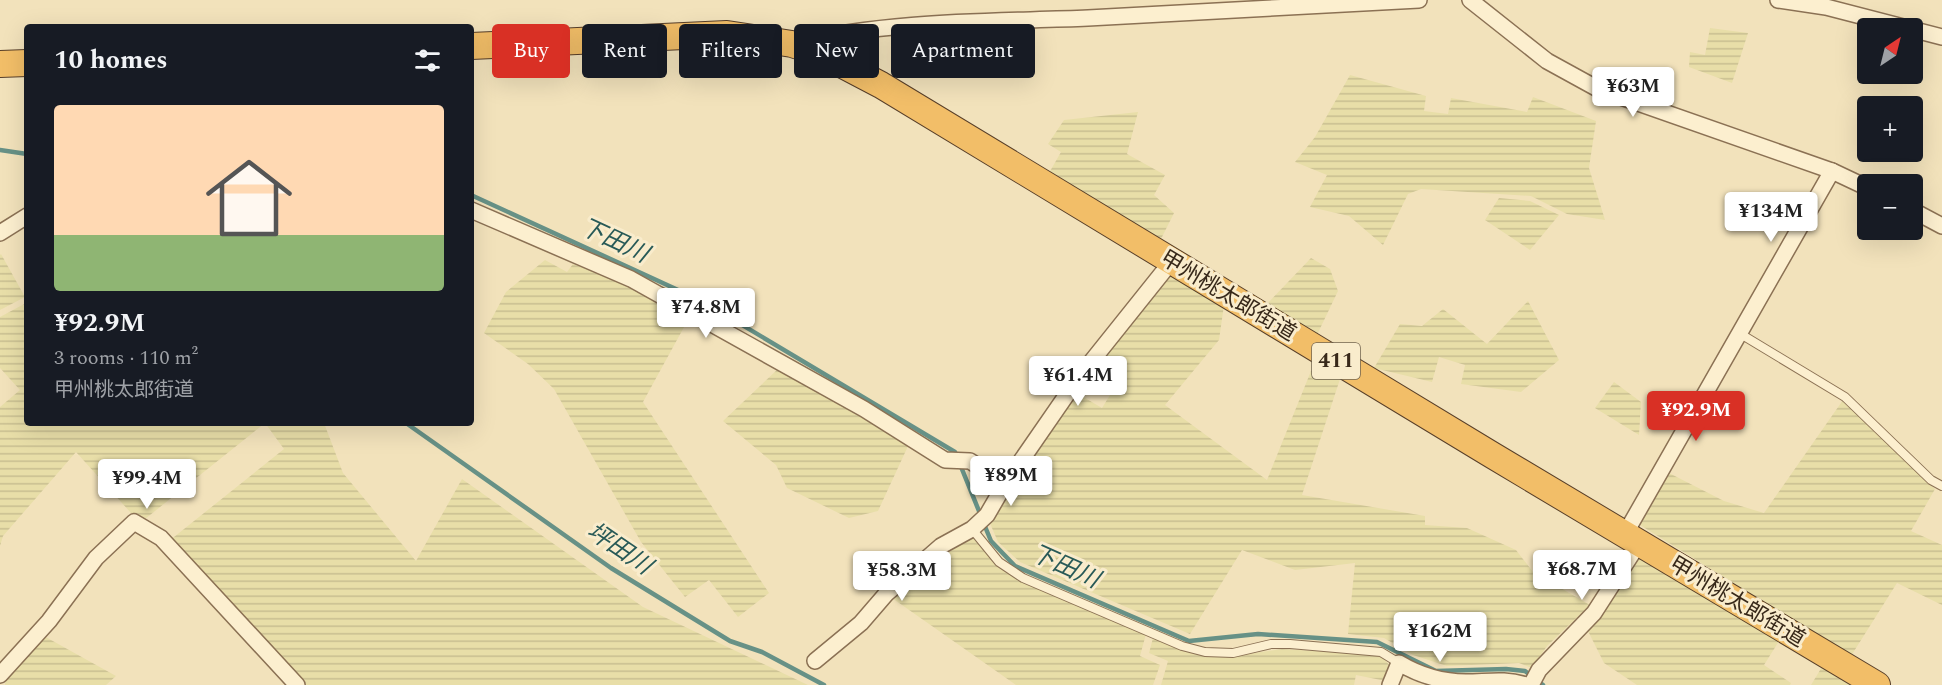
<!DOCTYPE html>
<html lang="en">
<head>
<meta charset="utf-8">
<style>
  body { margin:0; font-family:Spectral,"Noto Sans JP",serif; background:#20242c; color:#f1f3f6; height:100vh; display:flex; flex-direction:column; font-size:22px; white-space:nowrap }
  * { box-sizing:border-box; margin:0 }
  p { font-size:20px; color:#9ea1a6 }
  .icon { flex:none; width:33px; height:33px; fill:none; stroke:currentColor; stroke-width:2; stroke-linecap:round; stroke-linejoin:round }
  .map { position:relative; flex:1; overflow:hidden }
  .drawer { position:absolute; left:24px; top:24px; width:450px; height:402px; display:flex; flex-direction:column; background:#171b24; border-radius:6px; box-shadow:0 6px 24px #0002 }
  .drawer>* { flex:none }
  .hud { position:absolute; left:492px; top:24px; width:570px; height:54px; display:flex; gap:12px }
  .needle { width:39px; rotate:35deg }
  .buttons { position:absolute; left:1857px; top:18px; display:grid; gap:12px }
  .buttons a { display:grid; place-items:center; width:66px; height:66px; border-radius:6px; background:#171b24; box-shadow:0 6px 24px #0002; font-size:30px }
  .price { position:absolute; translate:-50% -51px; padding:0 14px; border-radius:6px; background:#fff; color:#222; font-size:20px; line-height:39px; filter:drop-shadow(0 2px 3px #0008) }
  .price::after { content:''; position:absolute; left:50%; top:36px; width:18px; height:14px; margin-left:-9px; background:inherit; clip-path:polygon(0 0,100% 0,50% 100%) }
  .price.on { background:#d93025; color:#fff }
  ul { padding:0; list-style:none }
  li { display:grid; align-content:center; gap:12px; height:318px; padding:0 30px }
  li span { display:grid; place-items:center; height:186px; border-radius:6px; color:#555 }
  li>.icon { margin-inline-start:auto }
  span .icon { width:108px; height:108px; fill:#fffc; stroke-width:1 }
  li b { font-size:26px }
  h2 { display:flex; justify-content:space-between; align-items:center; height:72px; padding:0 30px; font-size:26px }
  .pill { padding:0 21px; border-radius:6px; background:#171b24; box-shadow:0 6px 24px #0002; font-size:21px; line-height:54px }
  .pill.on { background:#d93025; color:#fff }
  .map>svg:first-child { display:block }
  .farmland { fill:url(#farmland-rules) }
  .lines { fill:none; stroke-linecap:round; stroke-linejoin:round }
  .stream { stroke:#679186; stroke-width:4.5 }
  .service-casing { stroke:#8b7154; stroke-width:10 }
  .minor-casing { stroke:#8b7154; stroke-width:18 }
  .trunk-casing { stroke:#583f29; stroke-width:28 }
  .service { stroke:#fcefcf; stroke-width:8 }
  .minor { stroke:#fcefcf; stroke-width:15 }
  .trunk { stroke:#f2be68; stroke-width:26 }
  .labels { text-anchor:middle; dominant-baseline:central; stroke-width:6; stroke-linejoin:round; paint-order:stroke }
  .shield { fill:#f9eccc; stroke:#72644f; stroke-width:1.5 }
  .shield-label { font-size:21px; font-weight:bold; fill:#38291a }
  .street-label { font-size:22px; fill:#38291a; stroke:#f9eccc }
  .water-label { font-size:24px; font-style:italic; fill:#285a57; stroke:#f9eccc }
</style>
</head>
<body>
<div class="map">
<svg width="1942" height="685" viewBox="0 0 1942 685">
  <defs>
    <pattern id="farmland-rules" width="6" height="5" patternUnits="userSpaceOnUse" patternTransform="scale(1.5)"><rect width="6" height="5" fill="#e8dea8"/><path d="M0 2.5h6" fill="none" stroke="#c8be90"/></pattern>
  </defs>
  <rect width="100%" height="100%" fill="#f2e2bb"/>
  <g class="farmland">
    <path d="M1710,28L1748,33L1732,83L1689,67L1690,52L1705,55Z"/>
    <path d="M1350,75L1426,96L1424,111L1448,114L1451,98L1527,112L1533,97L1596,121L1589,168L1605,220L1567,214L1531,196L1421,189L1408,194L1383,245L1349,216L1310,207L1327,175L1295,162L1315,137Z"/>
    <path d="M1138,112L1127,154L1165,175L1154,195L1174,213L1160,241L1049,173L1061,152L1048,144L1064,120Z"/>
    <path d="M1499,198L1530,201L1559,215L1530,250L1485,220Z"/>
    <path d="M1,254L25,297L0,310V255Z"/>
    <path d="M1311,258L1330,269L1338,291L1316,337L1266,305Z"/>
    <path d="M545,260L567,272L573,264L630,286L689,318L643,402L769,593L738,617L709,580L685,597L641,542L554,389L528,364L484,333L506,292Z"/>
    <path d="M1172,273L1224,305L1219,340L1165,405L1267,480L1311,371L1321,376L1325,365L1341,376L1302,495L1425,516V525L1467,528L1516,550L1533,572L1590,605L1547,646L1532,668L1519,663L1447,666L1413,655L1384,638L1348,634L1355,563L1295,570L1242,550L1190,634L1020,562L998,542L989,521L1075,392L1102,408L1110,395L1085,378Z"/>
    <path d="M1528,301L1559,360L1521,392L1461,384L1465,365L1439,357L1432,382L1374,368L1400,324L1422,326L1443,309L1487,344Z"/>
    <path d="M26,303L27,423H265L140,523L76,452L3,536L0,546V407L20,390L0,368V317Z"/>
    <path d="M779,368L909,444L878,511L849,518L787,488L776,465L723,421Z"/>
    <path d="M1614,382L1641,402L1639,435L1595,408Z"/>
    <path d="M1843,400L1935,489L1911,531L1942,545V605L1897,583L1851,656L1640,525L1667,472L1724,501L1764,513Z"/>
    <path d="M265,423H324L343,473L416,561L462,479L643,607L808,685H306L169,541L284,449Z"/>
    <path d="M973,537L995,564L1020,580L1146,634L1140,656L1160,665L1153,685H1016L892,598L949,552Z"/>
    <path d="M1644,555L1781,638L1764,665L1791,683L1790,685H1637L1604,663L1588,631L1634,560Z"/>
    <path d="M42,635L116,676L106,685H5L6,674Z"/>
    <path d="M1153,638L1201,654L1232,656L1282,649L1381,655L1390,666L1386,681L1356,675L1354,685H1161L1168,661L1149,653Z"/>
    <path d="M1825,662L1864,685H1811Z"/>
  </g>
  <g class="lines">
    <g class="stream">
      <path d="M0,150L27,154"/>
      <path d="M471,195L702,301L955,452L981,516"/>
      <path d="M406,423L611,568L730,641L762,652L824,685"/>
      <path d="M984,524L991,541L1015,566L1189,641L1258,634L1377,642L1436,671L1506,669L1525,671L1543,685"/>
    </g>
    <defs>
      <g id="service">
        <path d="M1739,333L1845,397L1931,480L1942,486"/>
        <path d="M972,529L999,562L1023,578L1182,646L1205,652L1233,653L1271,644H1290L1381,652L1399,663"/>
      </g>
      <g id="minor">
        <path d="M1470,0L1547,61L1598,89L1832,171L1868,188"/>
        <path d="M1778,0L1826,7L1942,37"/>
        <path d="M795,43C890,20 991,22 1088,18C1199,13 1309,5 1419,0"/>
        <path d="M471,210L631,279L864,409L945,460L970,461L1005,484L1079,377L1171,262"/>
        <path d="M1912,210L1942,226"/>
        <path d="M0,233L27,216"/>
        <path d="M1625,534L1832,171"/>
        <path d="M815,661L861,623L886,594L941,546L972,529L987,515L1005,484"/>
        <path d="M0,675L49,621L96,558L134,522L161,538L297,685"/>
        <path d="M1390,685L1399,663C1419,675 1441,682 1466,682C1487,682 1505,678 1526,685"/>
        <path d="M1531,685L1539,670L1594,613L1639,543"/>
      </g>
      <g id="trunk">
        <path d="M471,46L727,34L792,44L820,53L881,85L1492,455L1877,685"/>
        <path d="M0,64L27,63"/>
      </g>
    </defs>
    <use href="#service" class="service-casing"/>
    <use href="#minor" class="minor-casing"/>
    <use href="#trunk" class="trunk-casing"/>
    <use href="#service" class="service"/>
    <use href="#minor" class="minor"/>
    <use href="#trunk" class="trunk"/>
  </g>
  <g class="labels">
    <rect class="shield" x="1312" y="343" width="48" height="36" rx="4.5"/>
    <g class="shield-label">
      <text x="1336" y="361">411</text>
    </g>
    <g class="street-label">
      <text transform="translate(1228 296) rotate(31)">甲州桃太郎街道</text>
      <text transform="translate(1737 602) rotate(31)">甲州桃太郎街道</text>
    </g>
    <g class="water-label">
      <text transform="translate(614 241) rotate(25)">下田川</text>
      <text transform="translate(619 549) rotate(34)">坪田川</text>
      <text transform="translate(1065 567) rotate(24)">下田川</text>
    </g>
  </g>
</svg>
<div class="buttons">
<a><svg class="needle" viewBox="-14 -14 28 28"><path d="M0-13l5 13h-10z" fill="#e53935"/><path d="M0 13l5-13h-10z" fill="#9ea1a6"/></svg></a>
<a>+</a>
<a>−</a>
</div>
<b class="price" style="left:1633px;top:118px">¥63M</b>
<b class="price" style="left:1771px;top:243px">¥134M</b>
<b class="price" style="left:706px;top:339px">¥74.8M</b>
<b class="price" style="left:1078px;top:407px">¥61.4M</b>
<b class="price on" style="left:1696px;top:442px">¥92.9M</b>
<b class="price" style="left:1011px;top:507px">¥89M</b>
<b class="price" style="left:147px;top:510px">¥99.4M</b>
<b class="price" style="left:1582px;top:601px">¥68.7M</b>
<b class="price" style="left:902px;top:602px">¥58.3M</b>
<b class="price" style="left:1440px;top:663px">¥162M</b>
<div class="hud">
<a class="pill on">Buy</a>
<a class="pill">Rent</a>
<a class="pill">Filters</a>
<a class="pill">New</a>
<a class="pill">Apartment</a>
</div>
<section class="drawer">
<h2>10 homes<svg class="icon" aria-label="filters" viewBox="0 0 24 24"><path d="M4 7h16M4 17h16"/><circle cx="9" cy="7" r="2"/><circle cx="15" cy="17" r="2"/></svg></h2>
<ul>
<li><span style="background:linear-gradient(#ffd9b3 70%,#8fb573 0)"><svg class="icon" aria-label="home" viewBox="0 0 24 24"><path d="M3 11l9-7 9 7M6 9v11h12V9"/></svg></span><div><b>¥92.9M</b><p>3 rooms · 110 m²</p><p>甲州桃太郎街道</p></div></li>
</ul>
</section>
</div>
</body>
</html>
